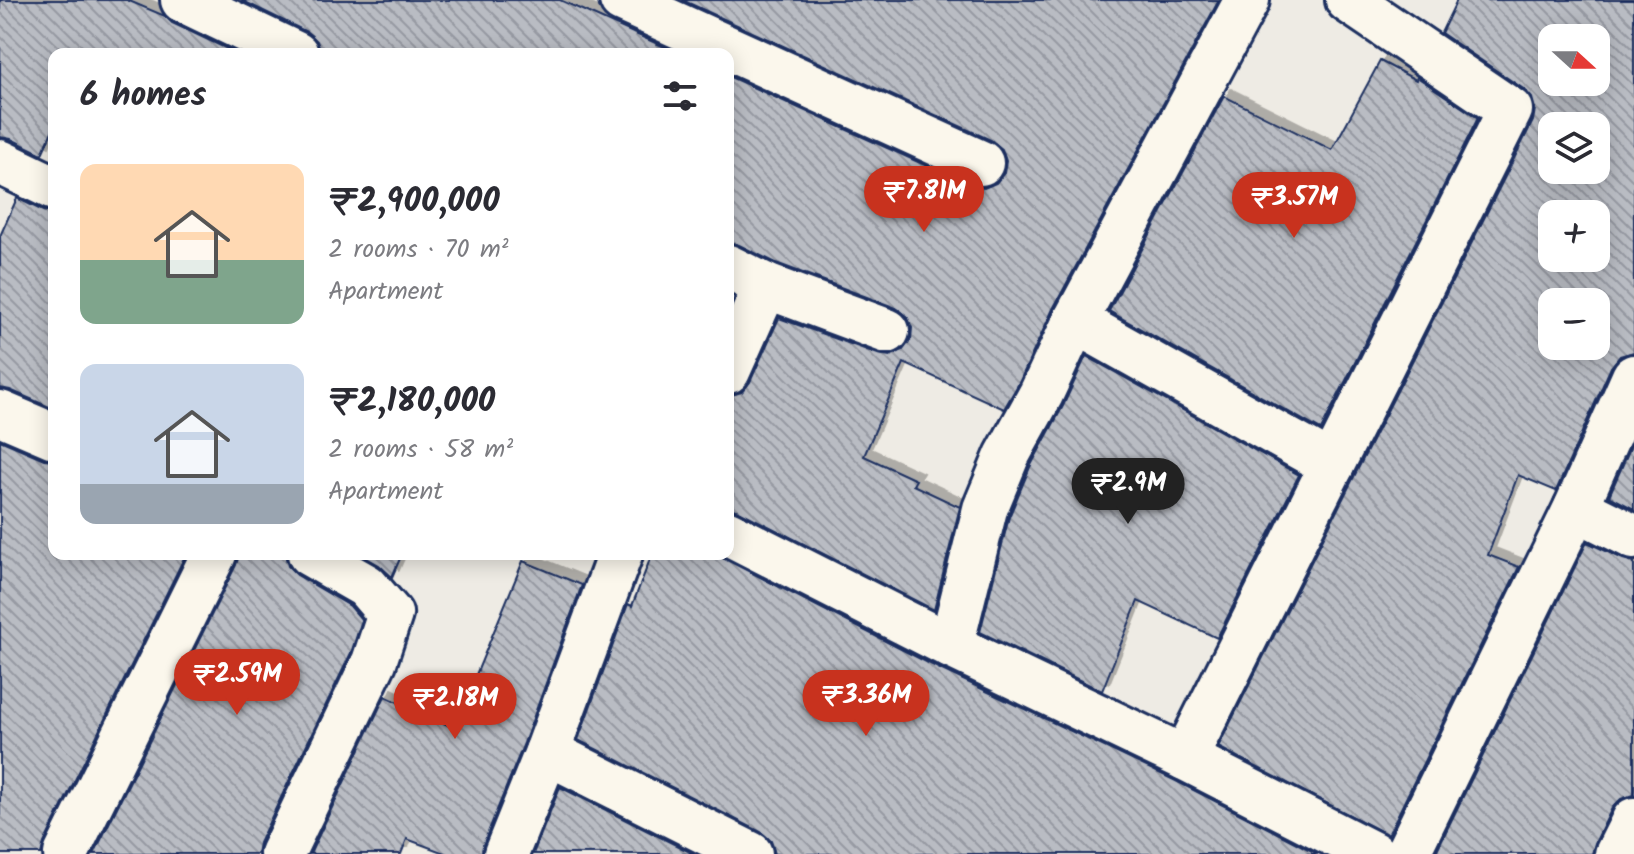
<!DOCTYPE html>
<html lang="en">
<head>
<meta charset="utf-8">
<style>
  body { margin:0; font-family:Kalam,sans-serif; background:#f2f2f3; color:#2b2b33; height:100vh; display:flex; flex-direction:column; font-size:30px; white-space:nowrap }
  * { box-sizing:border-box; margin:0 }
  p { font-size:26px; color:#7c7c81 }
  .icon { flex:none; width:44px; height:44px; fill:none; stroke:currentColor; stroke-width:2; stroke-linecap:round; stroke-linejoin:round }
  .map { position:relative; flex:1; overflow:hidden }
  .sheet { position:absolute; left:48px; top:48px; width:686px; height:512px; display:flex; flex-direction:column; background:#fff; border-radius:16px; box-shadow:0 4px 20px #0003 }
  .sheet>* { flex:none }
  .needle { width:52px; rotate:111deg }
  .controls { position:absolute; left:1538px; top:24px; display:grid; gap:16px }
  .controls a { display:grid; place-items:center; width:72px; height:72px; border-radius:16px; background:#fff; box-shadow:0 4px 20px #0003; font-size:40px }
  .price { position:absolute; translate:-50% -68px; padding:0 18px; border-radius:28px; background:#c8321e; color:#fff; font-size:26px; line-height:52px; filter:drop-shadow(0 2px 4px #0008) }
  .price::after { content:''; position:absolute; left:50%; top:48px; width:24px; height:18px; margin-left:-12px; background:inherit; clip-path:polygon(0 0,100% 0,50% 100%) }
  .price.selected { background:#222; color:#fff }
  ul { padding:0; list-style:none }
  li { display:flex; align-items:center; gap:24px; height:200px; padding:0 32px }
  li span { display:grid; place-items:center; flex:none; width:224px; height:160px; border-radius:16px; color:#555 }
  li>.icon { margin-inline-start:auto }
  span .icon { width:96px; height:96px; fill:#fffc; stroke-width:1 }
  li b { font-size:34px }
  h2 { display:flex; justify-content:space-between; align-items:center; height:96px; padding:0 32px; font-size:34px }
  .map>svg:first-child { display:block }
  .building { fill:url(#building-back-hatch); stroke:#1b2f5e; stroke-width:2; fill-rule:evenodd; filter:url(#shadow) }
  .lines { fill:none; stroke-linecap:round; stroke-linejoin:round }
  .street-casing { stroke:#1b2f5e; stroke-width:50 }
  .street { stroke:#fbf7ec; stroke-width:44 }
</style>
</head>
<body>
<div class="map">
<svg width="1634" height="854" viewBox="0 0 1634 854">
  <defs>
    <pattern id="building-back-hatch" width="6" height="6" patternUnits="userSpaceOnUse" patternTransform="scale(2)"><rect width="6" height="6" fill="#b9bcc3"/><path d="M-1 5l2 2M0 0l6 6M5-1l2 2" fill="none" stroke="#9699a2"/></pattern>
    <filter id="shadow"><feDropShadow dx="7" dy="-7" stdDeviation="0" flood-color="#0004"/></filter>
  </defs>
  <rect width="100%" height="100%" fill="#eeebe4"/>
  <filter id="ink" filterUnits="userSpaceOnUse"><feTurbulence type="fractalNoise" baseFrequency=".0125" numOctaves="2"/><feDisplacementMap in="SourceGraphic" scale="16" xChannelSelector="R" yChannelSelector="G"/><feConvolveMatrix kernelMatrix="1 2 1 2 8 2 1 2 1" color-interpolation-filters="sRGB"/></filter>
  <g filter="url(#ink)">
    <g class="building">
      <path d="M0,0H127L165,16L172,23L238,54H54V127L42,154L11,139L0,137Z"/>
      <path d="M241,0H560L680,54H321L317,41L307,32Z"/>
      <path d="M682,0H1219L1053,309L1019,383L1004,409L904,363L864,456L916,480L913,485L960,507L934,610L739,511L728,508V396L742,392L750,382L779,318L878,354L890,356L903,350L911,339L912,328L907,316L896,308L776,263L739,245L728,242V76L971,186L984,188L996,183L1004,173L1006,161L1002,149L991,140Z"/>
      <path d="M1457,0H1634V352L1620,356L1611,367L1556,491L1518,475L1488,555L1519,567L1388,835L1218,747L1533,121L1535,109L1532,98L1525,90L1441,33ZM1552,38H1596V82H1552ZM1552,126H1596V170H1552ZM1552,214H1596V258H1552ZM1552,302H1596V346H1552Z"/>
      <path d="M1380,61L1416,80L1417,77L1478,118L1321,430L1109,311L1224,96L1332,150Z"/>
      <path d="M17,198L43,211L54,213V409L10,390L0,388V236Z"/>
      <path d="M1086,356L1299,475L1217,638L1138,601L1102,691L980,632L1009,517L1030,467L1063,406Z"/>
      <path d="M1634,439V509L1609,496Z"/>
      <path d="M0,440L44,459L54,460V554H186L44,843L41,854H0Z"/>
      <path d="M1587,542L1623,559L1634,562V795L1621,799L1612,808L1595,843L1592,854H1435Z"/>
      <path d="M239,554H285L288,566L297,575L350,606L362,620L351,653L259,843L257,854H94L236,565Z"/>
      <path d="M360,554H402L392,577L379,565Z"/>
      <path d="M652,554H715L940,669L1174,780L1318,854H775L771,841L761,832L578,740L628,604L632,606Z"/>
      <path d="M523,561L582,585L524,743L483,845L482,854H447L407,839L401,854H310L385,696L454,728Z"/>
      <path d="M560,787L694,854H533Z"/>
    </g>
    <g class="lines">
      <defs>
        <g id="street">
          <path d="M183,0L296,54"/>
          <path d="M622,0L981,163"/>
          <path d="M0,162L54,188"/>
          <path d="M728,267L766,286L887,331"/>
          <path d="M1075,321L1332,465"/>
          <path d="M728,371L766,286"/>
          <path d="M0,413L54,436"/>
          <path d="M1576,508L1634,537"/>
          <path d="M728,533L951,646L1185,758L1373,854"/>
          <path d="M951,646L985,509L1007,456L1041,394L1075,321L1247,0"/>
          <path d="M547,752L620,554"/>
          <path d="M1185,758L1510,110L1348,0"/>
          <path d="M66,854L214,554"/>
          <path d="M282,854L374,662L390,614L366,586L310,554"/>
          <path d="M506,854L547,752L750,854"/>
          <path d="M1407,854L1576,508L1634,377"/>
          <path d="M1617,854L1634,820"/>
        </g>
      </defs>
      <use href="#street" class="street-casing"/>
      <use href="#street" class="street"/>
    </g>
  </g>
</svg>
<div class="controls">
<a><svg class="needle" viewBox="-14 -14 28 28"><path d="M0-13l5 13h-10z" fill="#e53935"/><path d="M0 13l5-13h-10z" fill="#7c7c81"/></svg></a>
<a><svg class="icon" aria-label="layers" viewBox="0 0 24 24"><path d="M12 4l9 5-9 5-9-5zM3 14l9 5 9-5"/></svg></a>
<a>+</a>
<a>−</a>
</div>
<b class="price" style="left:924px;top:234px">₹7.81M</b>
<b class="price" style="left:1294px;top:240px">₹3.57M</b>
<b class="price selected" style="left:1128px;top:526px">₹2.9M</b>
<b class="price" style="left:237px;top:717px">₹2.59M</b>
<b class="price" style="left:866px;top:738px">₹3.36M</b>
<b class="price" style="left:455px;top:741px">₹2.18M</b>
<section class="sheet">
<h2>6 homes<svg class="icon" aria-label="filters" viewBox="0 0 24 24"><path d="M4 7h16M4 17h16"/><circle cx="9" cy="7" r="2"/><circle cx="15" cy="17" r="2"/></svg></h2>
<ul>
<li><span style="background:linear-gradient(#ffd9b3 60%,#7fa58c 0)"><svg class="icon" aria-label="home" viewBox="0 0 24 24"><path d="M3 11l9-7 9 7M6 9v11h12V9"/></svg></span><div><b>₹2,900,000</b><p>2 rooms · 70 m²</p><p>Apartment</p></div></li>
<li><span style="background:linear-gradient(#c9d6e8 75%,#9aa5b1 0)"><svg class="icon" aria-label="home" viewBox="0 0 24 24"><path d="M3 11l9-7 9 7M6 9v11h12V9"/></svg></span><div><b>₹2,180,000</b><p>2 rooms · 58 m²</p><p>Apartment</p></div></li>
</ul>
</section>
</div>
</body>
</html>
